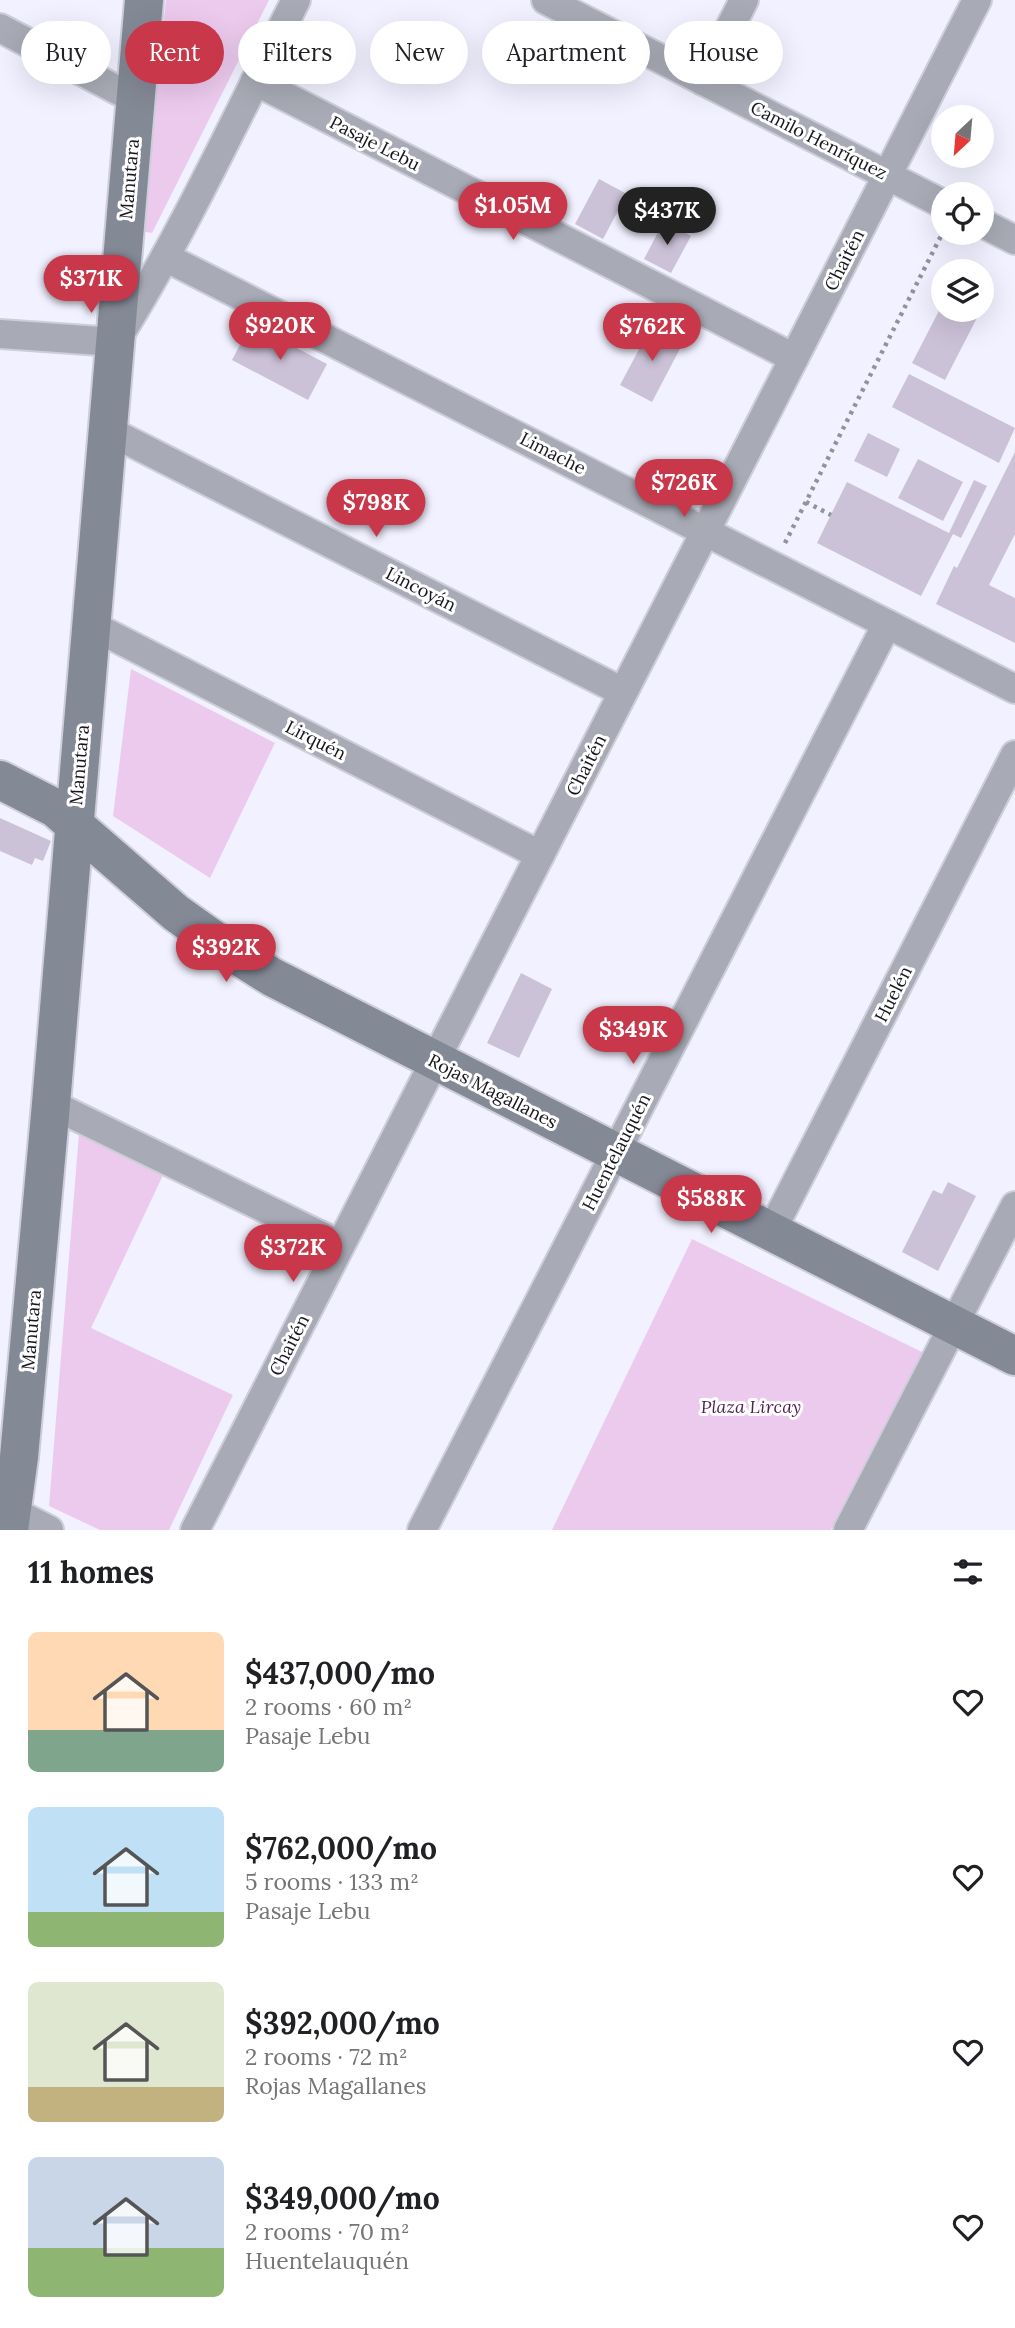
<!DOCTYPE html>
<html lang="en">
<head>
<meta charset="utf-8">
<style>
  body { margin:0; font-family:Lora,serif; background:#f2f2f2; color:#202124; height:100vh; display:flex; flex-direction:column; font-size:26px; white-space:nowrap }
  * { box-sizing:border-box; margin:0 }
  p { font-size:23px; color:#757577 }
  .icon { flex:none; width:38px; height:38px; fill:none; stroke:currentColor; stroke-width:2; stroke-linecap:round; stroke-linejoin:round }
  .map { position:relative; height:1530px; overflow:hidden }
  .drawer { display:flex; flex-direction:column; background:#fff; flex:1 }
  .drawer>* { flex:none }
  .banner { position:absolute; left:21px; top:21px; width:973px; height:63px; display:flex; gap:14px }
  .needle { width:46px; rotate:206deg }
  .buttons { position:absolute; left:931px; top:105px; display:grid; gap:14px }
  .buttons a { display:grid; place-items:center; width:63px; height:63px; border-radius:50%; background:#fff; box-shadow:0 7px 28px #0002; font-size:35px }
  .price { position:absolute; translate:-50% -60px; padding:0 16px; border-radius:24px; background:#c8384a; color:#fff; font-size:23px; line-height:46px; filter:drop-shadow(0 2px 4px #0008) }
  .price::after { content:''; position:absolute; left:50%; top:42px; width:21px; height:16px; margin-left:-10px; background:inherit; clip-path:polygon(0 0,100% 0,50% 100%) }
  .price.active { background:#222; color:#fff }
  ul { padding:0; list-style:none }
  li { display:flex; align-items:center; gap:21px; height:175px; padding:0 28px }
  li span { display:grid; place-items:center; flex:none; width:196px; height:140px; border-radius:10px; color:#555 }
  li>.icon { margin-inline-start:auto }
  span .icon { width:84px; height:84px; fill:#fffc; stroke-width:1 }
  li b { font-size:30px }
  h2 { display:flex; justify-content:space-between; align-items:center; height:84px; padding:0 28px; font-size:30px }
  .tag { padding:0 24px; border-radius:32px; background:#fff; box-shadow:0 7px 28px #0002; font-size:24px; line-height:63px }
  .tag.active { background:#c8384a; color:#fff }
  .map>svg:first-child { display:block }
  .green { fill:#eccaee }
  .building { fill:#ccc2d8 }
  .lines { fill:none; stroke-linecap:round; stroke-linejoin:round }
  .minor-casing { stroke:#cecedb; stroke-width:32 }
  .secondary-casing { stroke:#cecedb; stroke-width:42 }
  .path { stroke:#92929d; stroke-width:4.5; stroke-dasharray:3.5 5; stroke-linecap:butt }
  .minor { stroke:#a8abb5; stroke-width:28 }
  .secondary { stroke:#848996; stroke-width:38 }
  .labels { text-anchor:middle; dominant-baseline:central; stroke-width:6; stroke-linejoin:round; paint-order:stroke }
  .street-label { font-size:18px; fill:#16161e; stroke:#fff }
  .park-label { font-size:18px; font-style:italic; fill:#4f1e54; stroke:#fff }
</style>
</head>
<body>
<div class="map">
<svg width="1015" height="1530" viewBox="0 0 1015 1530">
  <rect width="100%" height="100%" fill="#f1f1ff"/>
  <g class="green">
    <path d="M166,0H269L152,233L141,231Z"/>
    <path d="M131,669L275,743L210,878L113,816Z"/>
    <path d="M79,1133L164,1173L91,1328L233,1395L169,1530H100L49,1506Z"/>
    <path d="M692,1239L924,1353L831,1530H552Z"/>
  </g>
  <g class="building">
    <path d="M599,179L627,194L603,239L575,224Z"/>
    <path d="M664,221L691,236L671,273L644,259Z"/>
    <path d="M982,284L992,289L982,309Z"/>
    <path d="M943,303V310H981L945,380L912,363Z"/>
    <path d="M251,324L327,364L308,400L232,360Z"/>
    <path d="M652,325L684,341L652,402L620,385Z"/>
    <path d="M909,374L1015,428L999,463L892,407Z"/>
    <path d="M868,433L900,449L887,477L854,461Z"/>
    <path d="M1015,452V534L989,585L1015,598V643L936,604L954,566L957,568Z"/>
    <path d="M918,459L963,482L943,521L898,498Z"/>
    <path d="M974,480L987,486L961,538L953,534L921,596L817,543L847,482L949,533Z"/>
    <path d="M0,818L51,841L43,861L35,858L32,865L0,851Z"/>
    <path d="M521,973L552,989L519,1058L487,1043Z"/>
    <path d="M948,1182L976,1196L938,1271L902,1252L933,1190L942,1194Z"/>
  </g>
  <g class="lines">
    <defs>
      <g id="minor">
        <path d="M546,0L943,204"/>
        <path d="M0,28L136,100"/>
        <path d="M255,81L794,358"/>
        <path d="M703,81L744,0"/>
        <path d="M982,223L1015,240"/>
        <path d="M165,257L1015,689"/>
        <path d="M0,334L115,342C183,234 238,114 296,0"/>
        <path d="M107,430L623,692"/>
        <path d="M91,625L540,855"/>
        <path d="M51,1104L340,1245"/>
        <path d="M771,1232L1015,755"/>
        <path d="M12,1511L49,1530"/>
        <path d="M195,1530L977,0"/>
        <path d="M422,1530L887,624"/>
        <path d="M848,1530L1015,1206"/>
      </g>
      <g id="secondary">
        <path d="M0,780L55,808L176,913L221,945L272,977L1015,1356"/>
        <path d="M9,1530L19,1457L51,1104L144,0"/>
      </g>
    </defs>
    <use href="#minor" class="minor-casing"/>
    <use href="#secondary" class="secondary-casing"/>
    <g class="path">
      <path d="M806,502L831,515"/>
      <path d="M785,543L943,232"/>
    </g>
    <use href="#minor" class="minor"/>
    <use href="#secondary" class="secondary"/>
  </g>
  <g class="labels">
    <g class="street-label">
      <text transform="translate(819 140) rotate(27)">Camilo Henríquez</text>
      <text transform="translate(375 143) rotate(27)">Pasaje Lebu</text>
      <text transform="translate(129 179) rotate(-85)">Manutara</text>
      <text transform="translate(844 260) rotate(-63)">Chaitén</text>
      <text transform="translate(553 453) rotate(27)">Limache</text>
      <text transform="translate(421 589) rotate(27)">Lincoyán</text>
      <text transform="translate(316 740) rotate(27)">Lirquén</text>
      <text transform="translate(79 765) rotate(-85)">Manutara</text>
      <text transform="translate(586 765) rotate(-63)">Chaitén</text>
      <text transform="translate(893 994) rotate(-63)">Huelén</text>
      <text transform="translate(493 1091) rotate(27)">Rojas Magallanes</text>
      <text transform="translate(616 1152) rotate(-63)">Huentelauquén</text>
      <text transform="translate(31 1330) rotate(-85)">Manutara</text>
      <text transform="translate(289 1345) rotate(-63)">Chaitén</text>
    </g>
    <g class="park-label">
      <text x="751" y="1406">Plaza Lircay</text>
    </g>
  </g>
</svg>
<div class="buttons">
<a><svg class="needle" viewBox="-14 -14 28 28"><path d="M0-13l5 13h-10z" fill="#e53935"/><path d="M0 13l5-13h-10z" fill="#757577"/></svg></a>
<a><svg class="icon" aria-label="locate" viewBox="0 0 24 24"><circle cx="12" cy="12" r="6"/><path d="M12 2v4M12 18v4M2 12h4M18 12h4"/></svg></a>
<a><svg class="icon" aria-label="layers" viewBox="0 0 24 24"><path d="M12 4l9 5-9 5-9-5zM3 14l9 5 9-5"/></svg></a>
</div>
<b class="price" style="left:513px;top:242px">$1.05M</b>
<b class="price active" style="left:667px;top:247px">$437K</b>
<b class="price" style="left:91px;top:315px">$371K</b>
<b class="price" style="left:280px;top:362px">$920K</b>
<b class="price" style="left:652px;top:363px">$762K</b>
<b class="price" style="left:684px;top:519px">$726K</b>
<b class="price" style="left:376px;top:539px">$798K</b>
<b class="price" style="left:226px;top:984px">$392K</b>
<b class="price" style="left:633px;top:1066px">$349K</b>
<b class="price" style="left:711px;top:1235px">$588K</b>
<b class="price" style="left:293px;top:1284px">$372K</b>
<div class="banner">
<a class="tag">Buy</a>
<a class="tag active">Rent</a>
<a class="tag">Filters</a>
<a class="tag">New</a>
<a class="tag">Apartment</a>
<a class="tag">House</a>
</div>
</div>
<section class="drawer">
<h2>11 homes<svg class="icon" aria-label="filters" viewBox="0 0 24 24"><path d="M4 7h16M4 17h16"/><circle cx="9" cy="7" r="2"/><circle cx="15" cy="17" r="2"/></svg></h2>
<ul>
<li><span style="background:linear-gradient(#ffd9b3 70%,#7fa58c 0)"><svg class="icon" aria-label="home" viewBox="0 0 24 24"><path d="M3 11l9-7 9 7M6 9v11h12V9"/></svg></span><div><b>$437,000/mo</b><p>2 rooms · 60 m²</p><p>Pasaje Lebu</p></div><svg class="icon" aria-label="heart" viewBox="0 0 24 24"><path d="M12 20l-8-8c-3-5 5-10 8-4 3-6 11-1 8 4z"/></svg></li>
<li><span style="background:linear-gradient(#bfe0f5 75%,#8fb573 0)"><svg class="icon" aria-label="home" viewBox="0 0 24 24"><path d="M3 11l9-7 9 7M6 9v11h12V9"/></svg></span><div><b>$762,000/mo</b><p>5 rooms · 133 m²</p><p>Pasaje Lebu</p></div><svg class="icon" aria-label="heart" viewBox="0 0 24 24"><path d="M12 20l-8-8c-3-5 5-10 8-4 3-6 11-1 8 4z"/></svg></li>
<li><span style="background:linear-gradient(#dfe7d0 75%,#c2b280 0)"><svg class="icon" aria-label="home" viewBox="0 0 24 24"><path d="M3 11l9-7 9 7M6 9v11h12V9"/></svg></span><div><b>$392,000/mo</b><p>2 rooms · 72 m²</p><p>Rojas Magallanes</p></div><svg class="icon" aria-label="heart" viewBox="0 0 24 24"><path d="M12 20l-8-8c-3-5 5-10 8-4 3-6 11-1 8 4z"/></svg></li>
<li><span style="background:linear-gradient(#c9d6e8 65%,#8fb573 0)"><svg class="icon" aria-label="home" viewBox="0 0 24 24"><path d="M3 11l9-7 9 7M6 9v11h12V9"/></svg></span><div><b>$349,000/mo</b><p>2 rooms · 70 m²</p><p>Huentelauquén</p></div><svg class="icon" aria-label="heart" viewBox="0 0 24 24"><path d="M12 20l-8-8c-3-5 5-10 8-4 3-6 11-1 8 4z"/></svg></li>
</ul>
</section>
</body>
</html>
